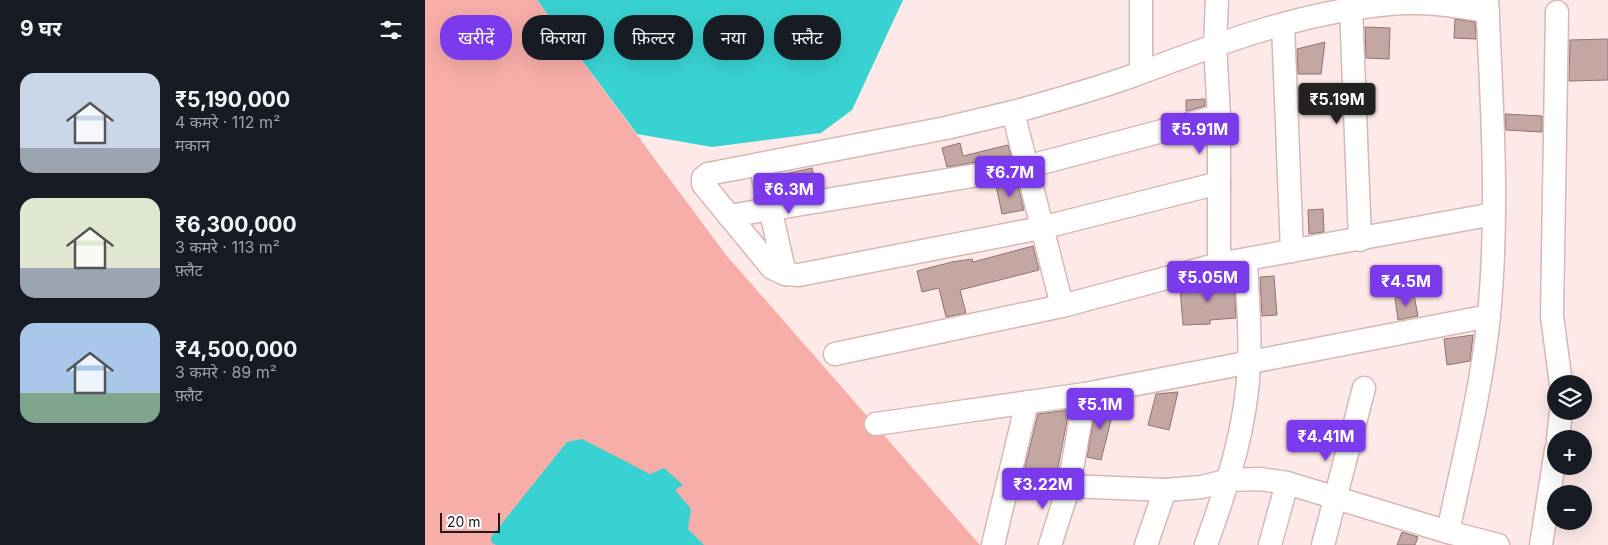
<!DOCTYPE html>
<html lang="hi">
<head>
<meta charset="utf-8">
<style>
  body { margin:0; font-family:Inter,"Noto Sans Devanagari",sans-serif; background:#20242c; color:#f1f3f6; height:100vh; display:flex; flex-direction:column; font-size:19px; white-space:nowrap }
  * { box-sizing:border-box; margin:0 }
  p { font-size:16px; color:#9ea1a6 }
  .icon { flex:none; width:28px; height:28px; fill:none; stroke:currentColor; stroke-width:2; stroke-linecap:round; stroke-linejoin:round }
  .map { position:relative; flex:1; overflow:hidden }
  .side { display:flex; flex-direction:column; background:#171b24; width:425px }
  .side>* { flex:none }
  .banner { position:absolute; left:15px; top:15px; width:475px; height:45px; display:flex; gap:10px }
  .tools { position:absolute; left:1122px; top:375px; display:grid; gap:10px }
  .tools a { display:grid; place-items:center; width:45px; height:45px; border-radius:50%; background:#171b24; box-shadow:0 5px 20px #0002; font-size:25px }
  .scale { position:absolute; left:15px; bottom:12px; width:60px; box-sizing:border-box; padding-left:5px; border:2px solid #241918; border-top:0; font-size:14px; line-height:18px; white-space:nowrap; color:#241918; -webkit-text-stroke:4px #fff; paint-order:stroke }
  .price { position:absolute; translate:-50% -42px; padding:0 11px; border-radius:5px; background:#7c3aed; color:#fff; font-size:16px; line-height:32px; filter:drop-shadow(0 1px 2px #0008) }
  .price::after { content:''; position:absolute; left:50%; top:30px; width:15px; height:11px; margin-left:-8px; background:inherit; clip-path:polygon(0 0,100% 0,50% 100%) }
  .price.active { background:#222; color:#fff }
  ul { padding:0; list-style:none }
  li { display:flex; align-items:center; gap:15px; height:125px; padding:0 20px }
  li span { display:grid; place-items:center; flex:none; width:140px; height:100px; border-radius:15px; color:#555 }
  li>.icon { margin-inline-start:auto }
  span .icon { width:60px; height:60px; fill:#fffc; stroke-width:1 }
  li b { font-size:21px }
  h2 { display:flex; justify-content:space-between; align-items:center; height:60px; padding:0 20px; font-size:21px }
  .pill { padding:0 18px; border-radius:20px; background:#171b24; box-shadow:0 5px 20px #0002; font-size:18px; line-height:45px }
  .pill.active { background:#7c3aed; color:#fff }
  main { display:flex; flex:1; min-height:0 }
  .map>svg:first-child { display:block }
  .green { fill:#f7ada8 }
  .water { fill:#39d2d2 }
  .building { fill:#c4a6a3; stroke:#907472 }
  .lines { fill:none; stroke-linecap:round; stroke-linejoin:round }
  .minor-casing { stroke:#d7b8b5; stroke-width:25 }
  .minor { stroke:#fff; stroke-width:22 }
</style>
</head>
<body>
<main>
<section class="side">
<h2>9 घर<svg class="icon" aria-label="filters" viewBox="0 0 24 24"><path d="M4 7h16M4 17h16"/><circle cx="9" cy="7" r="2"/><circle cx="15" cy="17" r="2"/></svg></h2>
<ul>
<li><span style="background:linear-gradient(#c9d6e8 75%,#9aa5b1 0)"><svg class="icon" aria-label="home" viewBox="0 0 24 24"><path d="M3 11l9-7 9 7M6 9v11h12V9"/></svg></span><div><b>₹5,190,000</b><p>4 कमरे · 112 m²</p><p>मकान</p></div></li>
<li><span style="background:linear-gradient(#dfe7d0 70%,#9aa5b1 0)"><svg class="icon" aria-label="home" viewBox="0 0 24 24"><path d="M3 11l9-7 9 7M6 9v11h12V9"/></svg></span><div><b>₹6,300,000</b><p>3 कमरे · 113 m²</p><p>फ़्लैट</p></div></li>
<li><span style="background:linear-gradient(#a9c7e8 70%,#7fa58c 0)"><svg class="icon" aria-label="home" viewBox="0 0 24 24"><path d="M3 11l9-7 9 7M6 9v11h12V9"/></svg></span><div><b>₹4,500,000</b><p>3 कमरे · 89 m²</p><p>फ़्लैट</p></div></li>
</ul>
</section>
<div class="map">
<svg width="1183" height="545" viewBox="0 0 1183 545">
  <rect width="100%" height="100%" fill="#fde9e7"/>
  <path class="green" d="M0,0H112L301,255L555,545H0Z"/>
  <g class="water">
    <path d="M112,0H478L427,110L396,133L287,147L212,134Z"/>
    <path d="M157,439L225,474L239,468L258,485L250,490L266,509L263,529L279,545H71L66,542V537L142,442Z"/>
  </g>
  <g class="building">
    <path d="M1030,19L1050,22L1051,39L1029,38Z"/>
    <path d="M940,27L965,28L964,59L941,58Z"/>
    <path d="M1183,39V80L1144,81L1145,40Z"/>
    <path d="M900,42L896,74H873L872,49Z"/>
    <path d="M780,99V106L761,111V100Z"/>
    <path d="M1080,114L1117,116V132L1081,130Z"/>
    <path d="M535,143L538,156L583,145L586,156L522,167L517,148Z"/>
    <path d="M387,168L392,188L355,194L351,176Z"/>
    <path d="M592,182L599,210L577,214L571,185Z"/>
    <path d="M898,209L899,232L884,234L883,210Z"/>
    <path d="M608,246L614,270L535,290L541,313L521,317L514,288L497,292L492,271L527,262L547,259L548,262Z"/>
    <path d="M849,276L852,315L837,316L835,277Z"/>
    <path d="M809,279L811,318L785,320V324L758,325L755,288L795,285V280Z"/>
    <path d="M989,295L993,316L973,320L970,298Z"/>
    <path d="M1048,335L1045,361L1022,365L1019,339Z"/>
    <path d="M753,392L744,430L723,425L731,394Z"/>
    <path d="M690,404L676,460L662,457L671,405Z"/>
    <path d="M644,410L628,493L595,487L613,414Z"/>
    <path d="M977,532L993,537L990,545H972Z"/>
  </g>
  <g class="lines">
    <defs>
      <g id="minor">
        <path d="M716,0V72"/>
        <path d="M792,0L790,45L794,116V264"/>
        <path d="M1062,0C1067,105 1074,210 1064,315C1057,388 1038,460 1023,532L1073,545"/>
        <path d="M926,8L935,240"/>
        <path d="M1063,11C1035,7 1008,2 980,3C886,8 794,43 707,76C668,90 628,101 588,112L637,306L794,264L1069,214"/>
        <path d="M1132,12L1127,316L1136,384"/>
        <path d="M858,25L867,251"/>
        <path d="M588,112L521,128L283,174L278,178V184L347,268L360,274L374,275L616,228L794,183"/>
        <path d="M335,164L360,274"/>
        <path d="M304,216L601,167L794,116"/>
        <path d="M410,354L637,306"/>
        <path d="M660,394L644,486L740,490L777,487L804,480L835,479L862,483L1023,532"/>
        <path d="M451,424L660,394L1064,316"/>
        <path d="M1133,439L1136,411"/>
        <path d="M568,545L602,402"/>
        <path d="M625,545L644,486"/>
        <path d="M721,545L740,490"/>
        <path d="M781,545C802,486 822,427 824,363C826,329 822,294 821,260"/>
        <path d="M845,545L862,483"/>
        <path d="M898,545L939,388"/>
        <path d="M1116,545L1131,450"/>
      </g>
    </defs>
    <use href="#minor" class="minor-casing"/>
    <use href="#minor" class="minor"/>
  </g>
</svg>
<div class="tools">
<a><svg class="icon" aria-label="layers" viewBox="0 0 24 24"><path d="M12 4l9 5-9 5-9-5zM3 14l9 5 9-5"/></svg></a>
<a>+</a>
<a>−</a>
</div>
<div class="scale">20 m</div>
<b class="price active" style="left:912px;top:125px">₹5.19M</b>
<b class="price" style="left:775px;top:155px">₹5.91M</b>
<b class="price" style="left:585px;top:198px">₹6.7M</b>
<b class="price" style="left:364px;top:215px">₹6.3M</b>
<b class="price" style="left:783px;top:303px">₹5.05M</b>
<b class="price" style="left:981px;top:307px">₹4.5M</b>
<b class="price" style="left:675px;top:430px">₹5.1M</b>
<b class="price" style="left:901px;top:462px">₹4.41M</b>
<b class="price" style="left:618px;top:510px">₹3.22M</b>
<div class="banner">
<a class="pill active">खरीदें</a>
<a class="pill">किराया</a>
<a class="pill">फ़िल्टर</a>
<a class="pill">नया</a>
<a class="pill">फ़्लैट</a>
</div>
</div>
</main>
</body>
</html>
